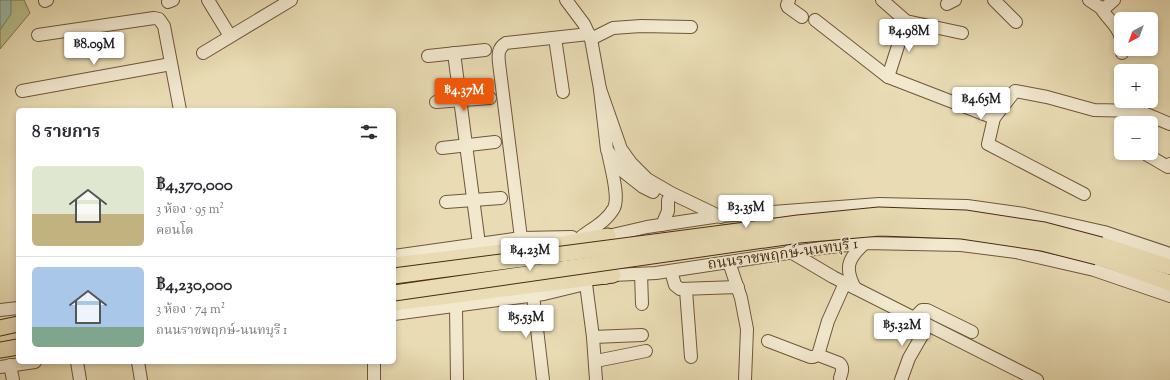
<!DOCTYPE html>
<html lang="th">
<head>
<meta charset="utf-8">
<style>
  body { margin:0; font-family:"Sorts Mill Goudy","Noto Serif Thai",serif; background:#f2f2f3; color:#2b2b33; height:100vh; display:flex; flex-direction:column; font-size:15px; white-space:nowrap }
  * { box-sizing:border-box; margin:0 }
  p { font-size:13px; color:#7c7c81 }
  .icon { flex:none; width:22px; height:22px; fill:none; stroke:currentColor; stroke-width:2; stroke-linecap:round; stroke-linejoin:round }
  .map { position:relative; flex:1; overflow:hidden }
  .side { position:absolute; left:16px; top:108px; width:380px; height:256px; display:flex; flex-direction:column; background:#fff; border-radius:6px; box-shadow:0 2px 6px #0003 }
  .side>* { flex:none }
  .needle { width:26px; rotate:221deg }
  .buttons { position:absolute; left:1114px; top:12px; display:grid; gap:8px }
  .buttons a { display:grid; place-items:center; width:44px; height:44px; border-radius:6px; background:#fff; box-shadow:0 2px 6px #0003; font-size:20px }
  .price { position:absolute; translate:-50% -34px; padding:0 9px; border-radius:4px; background:#fff; color:#222; font-size:13px; line-height:26px; filter:drop-shadow(0 1px 2px #0008) }
  .price::after { content:''; position:absolute; left:50%; top:24px; width:12px; height:9px; margin-left:-6px; background:inherit; clip-path:polygon(0 0,100% 0,50% 100%) }
  .price.current { background:#ea580c; color:#fff }
  ul { padding:0; list-style:none }
  li { display:flex; align-items:center; gap:12px; height:100px; padding:0 16px }
  li+li { border-top:1px solid #e1e1e2 }
  li span { display:grid; place-items:center; flex:none; width:112px; height:80px; border-radius:6px; color:#555 }
  li>.icon { margin-inline-start:auto }
  span .icon { width:48px; height:48px; fill:#fffc; stroke-width:1 }
  li b { font-size:17px }
  h2 { display:flex; justify-content:space-between; align-items:center; height:48px; padding:0 16px; font-size:17px }
  .map>svg:first-child { display:block }
  .green { fill:#b9bf8b; stroke:#80744f }
  .water { fill:#99bca7; stroke:#79826c }
  .lines { fill:none; stroke-linecap:round; stroke-linejoin:round }
  .minor-casing { stroke:#70563b; stroke-width:14 }
  .major-casing { stroke:#482a13; stroke-width:17 }
  .minor { stroke:#f1e8ce; stroke-width:12 }
  .major { stroke:#e9dcb4; stroke-width:15 }
  .major-bridge-casing { stroke:#482a13; stroke-width:17; stroke-linecap:butt }
  .major-bridge { stroke:#e9dcb4; stroke-width:15 }
  .labels { text-anchor:middle; dominant-baseline:central; stroke-width:3.5; stroke-linejoin:round; paint-order:stroke }
  .street-label { font-size:15px; fill:#482a13; stroke:#f1e8ce }
</style>
</head>
<body>
<div class="map">
<svg width="1170" height="380" viewBox="0 0 1170 380">
  <rect width="100%" height="100%" fill="#e9dcb4"/>
  <filter id="stains"><feTurbulence type="fractalNoise" baseFrequency=".005" numOctaves="4"/><feColorMatrix values="0 0 0 0 .2 0 0 0 0 .09 0 0 0 0 .02 0 0 0 .5 -.17"/></filter>
  <radialGradient id="worn" r=".72"><stop offset=".6" stop-color="#630" stop-opacity="0"/><stop offset="1" stop-color="#630" stop-opacity=".3"/></radialGradient>
  <path class="green" d="M0,0H24L30,13L0,49Z"/>
  <path class="water" d="M0,0H11V14L0,30Z"/>
  <g class="lines">
    <defs>
      <g id="minor">
        <path d="M208,0L230,36"/>
        <path d="M566,0L584,24L591,39L600,89L607,150L624,172L643,187L653,192"/>
        <path d="M789,0L787,5L788,7L802,17"/>
        <path d="M882,0L906,21L962,33"/>
        <path d="M994,0L1016,22"/>
        <path d="M1089,0L1101,8L1106,7L1114,0"/>
        <path d="M45,1L47,0"/>
        <path d="M168,2L173,0"/>
        <path d="M947,4L955,0"/>
        <path d="M1101,8C1107,19 1118,25 1121,38"/>
        <path d="M815,20L888,77L994,118"/>
        <path d="M38,35L154,18L159,19L164,26L180,110"/>
        <path d="M555,38L563,92"/>
        <path d="M591,39L613,28L641,26L691,27"/>
        <path d="M1122,49V53"/>
        <path d="M203,53L291,0"/>
        <path d="M454,53L479,244"/>
        <path d="M428,56L485,50"/>
        <path d="M888,77L906,21"/>
        <path d="M600,89L621,149L631,163L647,179L671,193L721,217"/>
        <path d="M22,91L171,64"/>
        <path d="M436,102L490,98"/>
        <path d="M442,148L495,142"/>
        <path d="M1144,153L1168,167L1170,164"/>
        <path d="M1084,194L988,144L994,118L1015,91L1047,97L1094,110L1139,111L1170,124"/>
        <path d="M446,202L501,198"/>
        <path d="M662,225L668,211V200"/>
        <path d="M600,236H608L647,227L720,216L879,204L967,206L1024,214L1104,232L1170,254"/>
        <path d="M581,237C593,228 607,221 614,208C620,196 610,165 608,152"/>
        <path d="M521,238L499,63C498,54 498,48 506,43L589,34"/>
        <path d="M789,251L833,277L1037,380"/>
        <path d="M394,256L521,238L572,237"/>
        <path d="M729,262L741,298L747,329L745,380"/>
        <path d="M671,271L675,285L680,289L738,287"/>
        <path d="M641,274L642,304"/>
        <path d="M605,278L613,275L656,273L821,248L865,243L961,245L1016,252L1094,270L1170,296"/>
        <path d="M586,284L593,337L596,380"/>
        <path d="M855,288C844,268 848,258 865,243"/>
        <path d="M686,290L691,357"/>
        <path d="M533,295L543,380"/>
        <path d="M456,306L457,380"/>
        <path d="M0,310L18,308"/>
        <path d="M394,314L544,294L581,285"/>
        <path d="M914,318L922,310H927L972,332"/>
        <path d="M593,337L642,335"/>
        <path d="M768,341L810,357H813L818,355L839,363C844,367 842,372 840,378"/>
        <path d="M818,355L828,321L845,283"/>
        <path d="M596,361L646,351"/>
        <path d="M77,362L80,380"/>
        <path d="M138,362L141,380"/>
        <path d="M374,362V380"/>
        <path d="M10,365L13,380"/>
        <path d="M0,367L35,362"/>
        <path d="M901,380L909,358L928,325"/>
      </g>
      <g id="major">
        <path d="M1101,245L1170,267"/>
        <path d="M1097,257L1170,283"/>
        <path d="M394,265L552,246L608,236"/>
        <path d="M394,303L613,275"/>
        <path d="M0,328L18,324"/>
        <path d="M0,350L18,347"/>
      </g>
    </defs>
    <use href="#minor" class="minor-casing"/>
    <use href="#major" class="major-casing"/>
    <use href="#minor" class="minor"/>
    <use href="#major" class="major"/>
    <defs>
      <g id="major-bridge">
        <path d="M394,276L798,223L879,215L965,218L1044,230L1101,245"/>
        <path d="M394,293L799,235L880,228L962,231L1042,243L1097,257"/>
      </g>
    </defs>
    <use href="#major-bridge" class="major-bridge-casing"/>
    <use href="#major-bridge" class="major-bridge"/>
  </g>
  <g class="labels">
    <g class="street-label">
      <text transform="translate(783 255) rotate(-8)">ถนนราชพฤกษ์-นนทบุรี 1</text>
    </g>
  </g>
  <rect width="100%" height="100%" filter="url(#stains)"/>
  <rect width="100%" height="100%" fill="url(#worn)"/>
</svg>
<div class="buttons">
<a><svg class="needle" viewBox="-14 -14 28 28"><path d="M0-13l5 13h-10z" fill="#e53935"/><path d="M0 13l5-13h-10z" fill="#7c7c81"/></svg></a>
<a>+</a>
<a>−</a>
</div>
<b class="price" style="left:909px;top:53px">฿4.98M</b>
<b class="price" style="left:94px;top:66px">฿8.09M</b>
<b class="price current" style="left:464px;top:112px">฿4.37M</b>
<b class="price" style="left:981px;top:121px">฿4.65M</b>
<b class="price" style="left:746px;top:229px">฿3.35M</b>
<b class="price" style="left:530px;top:272px">฿4.23M</b>
<b class="price" style="left:526px;top:339px">฿5.53M</b>
<b class="price" style="left:902px;top:347px">฿5.32M</b>
<section class="side">
<h2>8 รายการ<svg class="icon" aria-label="filters" viewBox="0 0 24 24"><path d="M4 7h16M4 17h16"/><circle cx="9" cy="7" r="2"/><circle cx="15" cy="17" r="2"/></svg></h2>
<ul>
<li><span style="background:linear-gradient(#dfe7d0 60%,#c2b280 0)"><svg class="icon" aria-label="home" viewBox="0 0 24 24"><path d="M3 11l9-7 9 7M6 9v11h12V9"/></svg></span><div><b>฿4,370,000</b><p>3 ห้อง · 95 m²</p><p>คอนโด</p></div></li>
<li><span style="background:linear-gradient(#a9c7e8 75%,#7fa58c 0)"><svg class="icon" aria-label="home" viewBox="0 0 24 24"><path d="M3 11l9-7 9 7M6 9v11h12V9"/></svg></span><div><b>฿4,230,000</b><p>3 ห้อง · 74 m²</p><p>ถนนราชพฤกษ์-นนทบุรี 1</p></div></li>
</ul>
</section>
</div>
</body>
</html>
